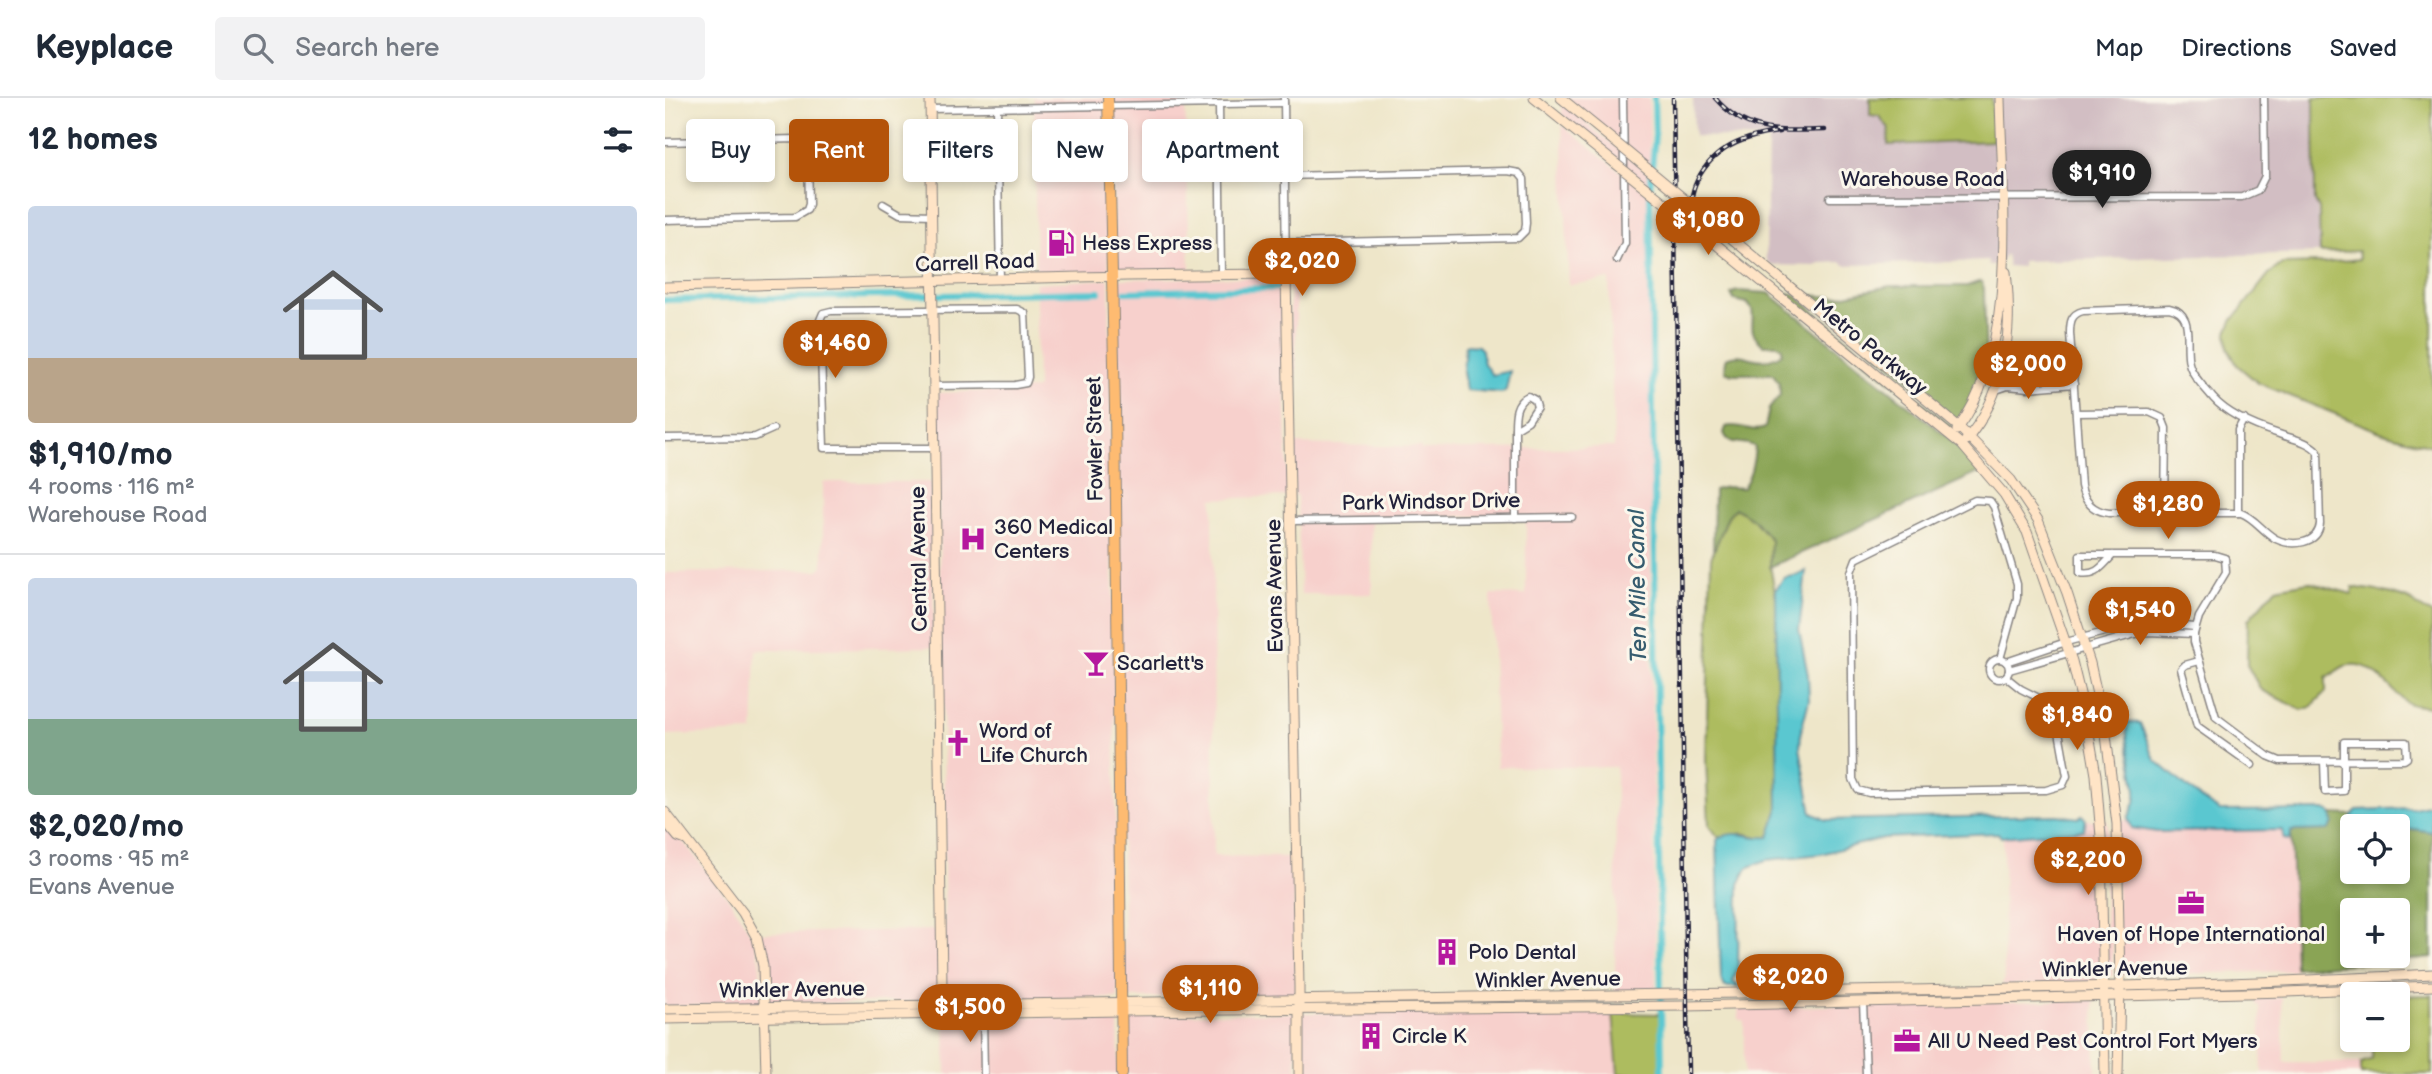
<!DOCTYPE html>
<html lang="en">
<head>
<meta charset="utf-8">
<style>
  body { margin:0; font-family:"Balsamiq Sans",sans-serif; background:#f2f2f3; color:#1f2937; height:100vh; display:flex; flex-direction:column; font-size:26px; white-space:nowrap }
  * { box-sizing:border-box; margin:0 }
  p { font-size:23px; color:#747a83 }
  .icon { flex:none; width:38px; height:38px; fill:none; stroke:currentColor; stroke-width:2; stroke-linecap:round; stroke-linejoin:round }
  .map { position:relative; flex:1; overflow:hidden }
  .side { display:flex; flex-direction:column; background:#fff; width:665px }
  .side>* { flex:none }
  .banner { position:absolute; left:21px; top:21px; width:665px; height:63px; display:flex; gap:14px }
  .fabs { position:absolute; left:1675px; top:716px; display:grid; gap:14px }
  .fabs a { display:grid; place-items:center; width:70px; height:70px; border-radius:7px; background:#fff; box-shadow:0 4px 10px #0003; font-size:35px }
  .price { position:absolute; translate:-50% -60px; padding:0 16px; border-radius:24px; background:#b45309; color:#fff; font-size:23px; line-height:46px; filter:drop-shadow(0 2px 4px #0008) }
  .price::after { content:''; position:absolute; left:50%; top:42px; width:21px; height:16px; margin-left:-10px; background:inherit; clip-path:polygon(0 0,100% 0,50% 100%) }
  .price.current { background:#222; color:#fff }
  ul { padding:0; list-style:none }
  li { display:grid; align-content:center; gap:14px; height:371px; padding:0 28px }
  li+li { border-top:2px solid #e0e1e3 }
  li span { display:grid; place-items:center; height:217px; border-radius:7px; color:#555 }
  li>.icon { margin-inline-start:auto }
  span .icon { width:126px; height:126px; fill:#fffc; stroke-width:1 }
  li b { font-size:30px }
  h2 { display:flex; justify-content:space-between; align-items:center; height:84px; padding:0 28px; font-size:30px }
  .pill { padding:0 24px; border-radius:7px; background:#fff; box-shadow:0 4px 10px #0003; font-size:24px; line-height:63px }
  .pill.current { background:#b45309; color:#fff }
  header { display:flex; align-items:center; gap:42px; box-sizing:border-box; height:98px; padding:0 35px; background:#fff; border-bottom:2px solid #e0e1e3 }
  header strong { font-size:33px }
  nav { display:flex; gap:38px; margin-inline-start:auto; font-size:24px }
  .search { width:490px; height:63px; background:#f2f2f3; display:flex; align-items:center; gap:18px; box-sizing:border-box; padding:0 24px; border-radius:7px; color:#747a83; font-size:26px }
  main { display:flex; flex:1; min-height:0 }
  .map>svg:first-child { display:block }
  .built { fill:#f7d0cc }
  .industrial { fill:#d2bec3 }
  .green { fill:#adbc5e; stroke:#686f4c; stroke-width:2 }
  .forest { fill:#8aa455; stroke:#566348; stroke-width:2; fill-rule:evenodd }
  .water { fill:#5ac7d0; stroke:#3e7486; stroke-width:2 }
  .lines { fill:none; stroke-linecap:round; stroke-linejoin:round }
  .canal { stroke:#5ac7d0; stroke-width:6 }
  .street-casing { stroke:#888482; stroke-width:9 }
  .secondary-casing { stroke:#888482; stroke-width:11 }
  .primary-casing { stroke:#888482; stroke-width:12 }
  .street { stroke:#fff; stroke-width:6 }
  .secondary { stroke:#ffe4c6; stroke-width:9 }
  .primary { stroke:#febb71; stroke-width:10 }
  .rail-casing { stroke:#22223b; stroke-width:4.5 }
  .rail { stroke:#fbf7ec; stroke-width:2; stroke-dasharray:5; stroke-linecap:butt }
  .secondary-bridge-casing { stroke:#888482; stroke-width:11; stroke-linecap:butt }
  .secondary-bridge { stroke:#ffe4c6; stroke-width:9 }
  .labels { text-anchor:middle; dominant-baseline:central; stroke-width:6; stroke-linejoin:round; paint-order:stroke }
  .street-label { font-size:21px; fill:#22223b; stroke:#fbf7ec }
  .poi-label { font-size:21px; fill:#22223b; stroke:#fbf7ec; text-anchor:start }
  .water-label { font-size:23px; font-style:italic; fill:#365c6f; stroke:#fbf7ec }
</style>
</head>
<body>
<header>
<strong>Keyplace</strong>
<div class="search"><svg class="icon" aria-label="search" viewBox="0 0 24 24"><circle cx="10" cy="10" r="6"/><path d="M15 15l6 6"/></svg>Search here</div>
<nav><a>Map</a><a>Directions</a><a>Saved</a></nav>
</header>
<main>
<section class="side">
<h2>12 homes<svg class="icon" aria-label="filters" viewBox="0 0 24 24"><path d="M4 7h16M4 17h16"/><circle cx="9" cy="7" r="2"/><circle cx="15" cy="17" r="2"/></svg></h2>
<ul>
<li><span style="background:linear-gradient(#c9d6e8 70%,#b9a48a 0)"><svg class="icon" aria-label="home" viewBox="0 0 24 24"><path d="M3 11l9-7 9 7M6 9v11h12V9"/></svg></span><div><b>$1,910/mo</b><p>4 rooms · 116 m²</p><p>Warehouse Road</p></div></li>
<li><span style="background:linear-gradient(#c9d6e8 65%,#7fa58c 0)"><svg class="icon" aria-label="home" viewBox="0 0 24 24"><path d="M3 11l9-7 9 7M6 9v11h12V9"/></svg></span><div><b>$2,020/mo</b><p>3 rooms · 95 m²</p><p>Evans Avenue</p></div></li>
</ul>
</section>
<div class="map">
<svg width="1767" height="976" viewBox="0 0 1767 976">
  <rect width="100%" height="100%" fill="#fbf7ec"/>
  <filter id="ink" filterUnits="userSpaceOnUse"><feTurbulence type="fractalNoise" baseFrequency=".0143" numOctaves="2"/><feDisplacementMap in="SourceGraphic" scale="14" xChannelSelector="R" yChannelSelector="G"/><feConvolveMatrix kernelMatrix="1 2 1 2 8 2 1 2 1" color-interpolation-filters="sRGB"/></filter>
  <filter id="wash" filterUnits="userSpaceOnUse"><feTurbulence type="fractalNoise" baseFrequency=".00686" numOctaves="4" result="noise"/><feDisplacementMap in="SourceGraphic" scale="28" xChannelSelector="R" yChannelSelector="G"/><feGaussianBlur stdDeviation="1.57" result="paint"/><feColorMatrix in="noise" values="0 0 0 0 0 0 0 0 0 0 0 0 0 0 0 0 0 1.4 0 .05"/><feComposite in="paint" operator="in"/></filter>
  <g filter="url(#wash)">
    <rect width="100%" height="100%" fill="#eee6c9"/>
    <g class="built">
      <path d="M369,0H440L444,174L371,178Z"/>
      <path d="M446,0H520L525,173L450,174Z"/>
      <path d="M901,0H984L985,69Z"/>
      <path d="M897,5L985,77L986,90L897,18Z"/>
      <path d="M897,27L986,98V548L991,894H950L951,669H832L826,496L861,497V417L706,420L707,496H636L632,398L629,397L624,173H631V346L756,349V352L949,349L944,181L904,187Z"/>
      <path d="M618,179L623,398L548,401L549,758L628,759L631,898L459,900L450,181Z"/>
      <path d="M444,181L453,900L280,903L278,550L276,549L272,295L372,291L371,185Z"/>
      <path d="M158,384H267L269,549L91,552L88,634L0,637V475L153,472L158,468Z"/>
      <path d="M1421,722H1432L1436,879H1433L1429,885L1337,887L1339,882L1338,739L1419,732Z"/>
      <path d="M1438,722H1442L1447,818L1448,878H1442Z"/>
      <path d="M1450,722H1464L1467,730L1492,734L1618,732L1624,742L1625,740L1630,873L1454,877Z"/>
      <path d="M0,728L20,746L67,805L89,841L95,868L96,906L0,908Z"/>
      <path d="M273,832L274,903L102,906L93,835Z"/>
      <path d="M1591,900H1617L1619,964L1696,965V976H1597L1595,909L1591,906Z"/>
      <path d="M1429,902L1431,976H1079V923L1074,921L1073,910Z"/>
      <path d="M949,912L953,976H637V915Z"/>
      <path d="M631,915V976H460L459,917Z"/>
      <path d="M453,917L454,976H281L280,920Z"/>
    </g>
    <path class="industrial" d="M1028,0H1650L1652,107L1655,155L1357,163V169L1343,168L1341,156L1334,167H1324L1323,163L1180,167L1177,164L1155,165L1151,168L1105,167L1101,160L1103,41L1029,38Z"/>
    <g class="green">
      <path d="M1205,0H1327L1328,43L1223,47L1224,30L1214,18L1205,17Z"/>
      <path d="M1649,0H1767V348L1718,335L1593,285L1572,267L1563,250L1562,234L1567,223L1604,176L1617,166L1660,165L1694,161L1693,153L1655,155L1654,111L1650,103Z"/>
      <path d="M1070,410L1089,422L1106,442L1105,467L1111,500L1113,713L1104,739L1098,740L1078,735L1054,740L1044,728L1041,662L1046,460L1063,418Z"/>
      <path d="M1643,484L1687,496L1688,489C1707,493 1731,494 1748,504C1755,509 1757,513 1767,515V610C1758,606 1749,610 1741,604C1724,591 1707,560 1680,568C1674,570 1667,577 1661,580V594L1646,609L1637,612L1596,592L1582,567L1583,522L1611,490Z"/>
      <path d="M1767,897V976H1696V965L1707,961V942H1732L1733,898Z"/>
      <path d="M948,915L995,916V976H953Z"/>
    </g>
    <g class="forest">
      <path d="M1316,183L1319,190L1321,267L1310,298L1293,325L1141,197L1171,199L1225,188H1302Z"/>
      <path d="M1072,193L1104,195L1285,341L1318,373L1105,469L1106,442L1089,422L1070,410L1063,418L1048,455L1049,392L1061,389L1078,390C1086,378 1089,363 1090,349C1080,341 1064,350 1059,335L1061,329C1073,324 1087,336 1100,330L1104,311L1115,297L1114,285L1108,276H1068L1060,273L1061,260C1081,250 1092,272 1117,255V250L1113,247H1098C1081,231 1090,229 1087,211L1082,205L1069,202L1066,196Z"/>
      <path d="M1114,194L1129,196L1289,330L1286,333Z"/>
      <path d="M1667,716L1687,717V774H1732L1733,734L1750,731L1767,734V860L1630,870L1626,733L1663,732L1668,725ZM1687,812H1732V858H1687Z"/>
    </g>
    <g class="water">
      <path d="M800,247L813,248L817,252L818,264L827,277L845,273L841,292L837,295L801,292L798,274Z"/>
      <path d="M1141,473L1134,532L1143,577L1144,602L1136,633L1135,650L1147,715L1161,722L1392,717L1413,720L1417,717L1421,722L1419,732L1336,739L1333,735L1218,740L1156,756L1101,762L1082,770L1074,786L1073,870L1068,884L1075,889H1060L1056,880L1052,742C1068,729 1087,742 1104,739L1113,713L1111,491L1119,480L1133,477Z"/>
      <path d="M1463,624L1475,625L1490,662L1535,700L1555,713L1659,712L1666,715L1668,725L1663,732L1626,733L1625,742L1619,741L1617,732L1492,734L1467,730L1463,720C1466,714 1470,707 1471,700C1473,679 1457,638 1463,624Z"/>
      <path d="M1767,706V734L1750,731L1733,734L1732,728H1688L1687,717L1692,712L1749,710Z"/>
    </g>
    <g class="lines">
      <g class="canal">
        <path d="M989,0L990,37L985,92L997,976"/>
        <path d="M460,194L612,190"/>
        <path d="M0,202L434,194"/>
      </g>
    </g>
  </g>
  <g filter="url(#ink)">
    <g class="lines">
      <defs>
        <g id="street">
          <path d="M619,0L621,176"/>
          <path d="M554,7L556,176"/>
          <path d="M332,10L335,182"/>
          <path d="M265,11L619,5"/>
          <path d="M0,44L132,41L138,44L143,56L144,106L142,112L130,119L0,122"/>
          <path d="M619,78L843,73L854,75L859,81L861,125L860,133L853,140L620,145"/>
          <path d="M1165,100L1577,99L1593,92L1600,78L1599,0"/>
          <path d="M218,106L235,116L267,117"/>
          <path d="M952,162L960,145L958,0"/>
          <path d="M1504,210C1531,215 1519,245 1524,265C1527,278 1540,290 1548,300C1564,318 1592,329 1614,336C1627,341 1644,343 1653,354L1655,426C1653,446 1628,449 1611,441C1598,434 1590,420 1576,415H1444C1429,413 1419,404 1416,388L1405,235C1405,224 1406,216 1418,213Z"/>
          <path d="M1339,265C1349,290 1387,279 1409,278"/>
          <path d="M269,288L350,287L361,285L363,279L360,215L352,211L166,213L158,215L155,222L159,350H270"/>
          <path d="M1331,292L1343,288L1363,290L1409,286"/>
          <path d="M863,298L870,302L872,309L863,323L850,331C850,317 850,304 863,298Z"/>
          <path d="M1411,315L1484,314L1497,320L1501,330L1500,415"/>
          <path d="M850,331V420"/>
          <path d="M0,340L90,339L108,331"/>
          <path d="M1573,415V332L1579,321"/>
          <path d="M627,423L907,419"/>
          <path d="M1448,457C1437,468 1432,478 1415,475V457H1550L1560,460L1561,474L1534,519L1529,536V544L1551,619L1603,658L1615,663L1739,662L1742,660L1741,644H1679V693L1660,694L1659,663"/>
          <circle cx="1334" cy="571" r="10"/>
          <path d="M1335,561L1352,500V486L1329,409L1325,403L1310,402L1191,461L1186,474L1188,681L1193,692L1204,695L1381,692L1398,687L1402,678L1390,611L1388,607L1356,591L1341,579"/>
          <path d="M1534,563L1520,567L1516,571L1532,628L1587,667"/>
          <path d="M1341,564L1401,544L1467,527L1482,525L1530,529"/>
          <path d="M1344,572L1470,536L1483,534L1529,536"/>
          <path d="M1198,904L1201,976"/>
          <path d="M318,916L319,976"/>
        </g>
        <g id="secondary">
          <path d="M265,0L277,888V907L274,911"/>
          <path d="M869,0L951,66"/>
          <path d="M896,0L949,43"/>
          <path d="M1036,115L1294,329L1346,382L1373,422L1402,495L1425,565L1441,637L1452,726L1455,888L1453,976"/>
          <path d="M1036,134L1297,347L1339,396L1362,434L1407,563L1422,624L1431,677L1436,739L1440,976"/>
          <path d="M0,189C207,185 414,177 621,176L634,889V976"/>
          <path d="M1292,332C1355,249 1337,100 1335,0"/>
          <path d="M1301,342C1341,296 1348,233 1341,174"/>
          <path d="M0,714L78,815L92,840L98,868L101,976"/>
          <path d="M0,723L13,739L21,742"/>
          <path d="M0,911C379,905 758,901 1137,894C1347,890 1557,888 1767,876"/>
          <path d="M0,921L456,913L1022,908L1622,894L1767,888"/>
        </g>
        <path id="primary" d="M443,0L450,309L457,976"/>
      </defs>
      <use href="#street" class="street-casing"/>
      <use href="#secondary" class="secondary-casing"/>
      <use href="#primary" class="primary-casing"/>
      <use href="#street" class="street"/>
      <use href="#secondary" class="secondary"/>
      <use href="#primary" class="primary"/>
      <defs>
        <g id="rail">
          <path d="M1008,0L1023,976"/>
          <path d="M1050,0C1082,37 1115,33 1160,32"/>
          <path d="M1023,141C1024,124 1024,103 1030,87C1045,51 1078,38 1114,34"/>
        </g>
      </defs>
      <use href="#rail" class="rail-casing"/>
      <use href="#rail" class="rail"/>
      <defs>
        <g id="secondary-bridge">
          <path d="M949,43L1036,115"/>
          <path d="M951,66L1036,134"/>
        </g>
      </defs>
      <use href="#secondary-bridge" class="secondary-bridge-casing"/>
      <use href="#secondary-bridge" class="secondary-bridge"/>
    </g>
  </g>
  <defs>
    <symbol id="fuel-bare" viewBox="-9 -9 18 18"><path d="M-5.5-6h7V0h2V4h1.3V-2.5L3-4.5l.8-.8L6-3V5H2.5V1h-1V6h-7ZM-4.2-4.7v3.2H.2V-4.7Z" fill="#b5179e" stroke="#fbf7ec" stroke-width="2.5" paint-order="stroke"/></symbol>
    <symbol id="hospital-bare" viewBox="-9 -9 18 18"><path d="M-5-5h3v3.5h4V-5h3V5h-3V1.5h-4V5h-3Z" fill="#b5179e" stroke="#fbf7ec" stroke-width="2.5" paint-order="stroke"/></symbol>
    <symbol id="bar-bare" viewBox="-9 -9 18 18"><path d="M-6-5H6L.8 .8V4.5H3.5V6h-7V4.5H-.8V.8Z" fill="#b5179e" stroke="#fbf7ec" stroke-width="2.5" paint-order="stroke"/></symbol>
    <symbol id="church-bare" viewBox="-9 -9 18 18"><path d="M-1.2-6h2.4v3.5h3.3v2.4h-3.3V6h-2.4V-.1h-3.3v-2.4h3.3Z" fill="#b5179e" stroke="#fbf7ec" stroke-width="2.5" paint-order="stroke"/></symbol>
    <symbol id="office-bare" viewBox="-9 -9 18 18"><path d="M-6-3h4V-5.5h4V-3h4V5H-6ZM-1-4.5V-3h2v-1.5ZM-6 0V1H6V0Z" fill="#b5179e" stroke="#fbf7ec" stroke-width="2.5" paint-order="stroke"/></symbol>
    <symbol id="building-bare" viewBox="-9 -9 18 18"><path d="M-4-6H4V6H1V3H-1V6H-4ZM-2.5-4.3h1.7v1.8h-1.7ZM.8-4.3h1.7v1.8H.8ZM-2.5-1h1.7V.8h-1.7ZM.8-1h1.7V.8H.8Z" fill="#b5179e" stroke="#fbf7ec" stroke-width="2.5" paint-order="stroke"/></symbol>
  </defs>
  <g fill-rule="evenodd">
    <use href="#fuel-bare" x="377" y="126" width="38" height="38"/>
    <use href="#hospital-bare" x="289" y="422" width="38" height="38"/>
    <use href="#bar-bare" x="412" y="546" width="38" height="38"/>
    <use href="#church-bare" x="274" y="626" width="38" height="38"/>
    <use href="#office-bare" x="1507" y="786" width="38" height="38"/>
    <use href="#building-bare" x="763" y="835" width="38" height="38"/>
    <use href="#building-bare" x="687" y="919" width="38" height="38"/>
    <use href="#office-bare" x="1223" y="924" width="38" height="38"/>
  </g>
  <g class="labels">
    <g class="street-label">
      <text x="1258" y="81">Warehouse Road</text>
      <text transform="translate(310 165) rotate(-2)">Carrell Road</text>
      <text transform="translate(1205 249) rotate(39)">Metro Parkway</text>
      <text transform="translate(430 341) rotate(-91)">Fowler Street</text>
      <text transform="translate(766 404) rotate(-1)">Park Windsor Drive</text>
      <text transform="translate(254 461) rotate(-91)">Central Avenue</text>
      <text transform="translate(610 488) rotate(-91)">Evans Avenue</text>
      <text transform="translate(1450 871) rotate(-1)">Winkler Avenue</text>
      <text transform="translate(883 882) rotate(-1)">Winkler Avenue</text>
      <text transform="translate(127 892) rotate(-1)">Winkler Avenue</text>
    </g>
    <g class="poi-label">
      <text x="417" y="145">Hess Express</text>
      <text x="329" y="429">360 Medical<tspan x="329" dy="24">Centers</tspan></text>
      <text x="452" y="565">Scarlett's</text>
      <text x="314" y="633">Word of<tspan x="314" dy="24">Life Church</tspan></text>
      <text x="1526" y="836" text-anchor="middle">Haven of Hope International</text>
      <text x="803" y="854">Polo Dental</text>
      <text x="727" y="938">Circle K</text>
      <text x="1263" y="943">All U Need Pest Control Fort Myers</text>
    </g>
    <g class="water-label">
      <text transform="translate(973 488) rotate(-91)">Ten Mile Canal</text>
    </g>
  </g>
</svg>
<div class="fabs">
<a><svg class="icon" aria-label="locate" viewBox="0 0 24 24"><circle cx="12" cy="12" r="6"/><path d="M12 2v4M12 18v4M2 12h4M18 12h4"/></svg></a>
<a>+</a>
<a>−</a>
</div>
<b class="price current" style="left:1437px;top:112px">$1,910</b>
<b class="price" style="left:1043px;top:159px">$1,080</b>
<b class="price" style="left:637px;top:200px">$2,020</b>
<b class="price" style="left:170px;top:282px">$1,460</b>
<b class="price" style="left:1363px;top:303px">$2,000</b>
<b class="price" style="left:1503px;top:443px">$1,280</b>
<b class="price" style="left:1475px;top:549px">$1,540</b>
<b class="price" style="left:1412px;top:654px">$1,840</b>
<b class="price" style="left:1423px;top:799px">$2,200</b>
<b class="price" style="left:1125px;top:916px">$2,020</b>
<b class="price" style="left:545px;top:927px">$1,110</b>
<b class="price" style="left:305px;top:946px">$1,500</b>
<div class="banner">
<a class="pill">Buy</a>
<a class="pill current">Rent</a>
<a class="pill">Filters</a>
<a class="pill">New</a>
<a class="pill">Apartment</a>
</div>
</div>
</main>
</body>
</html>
